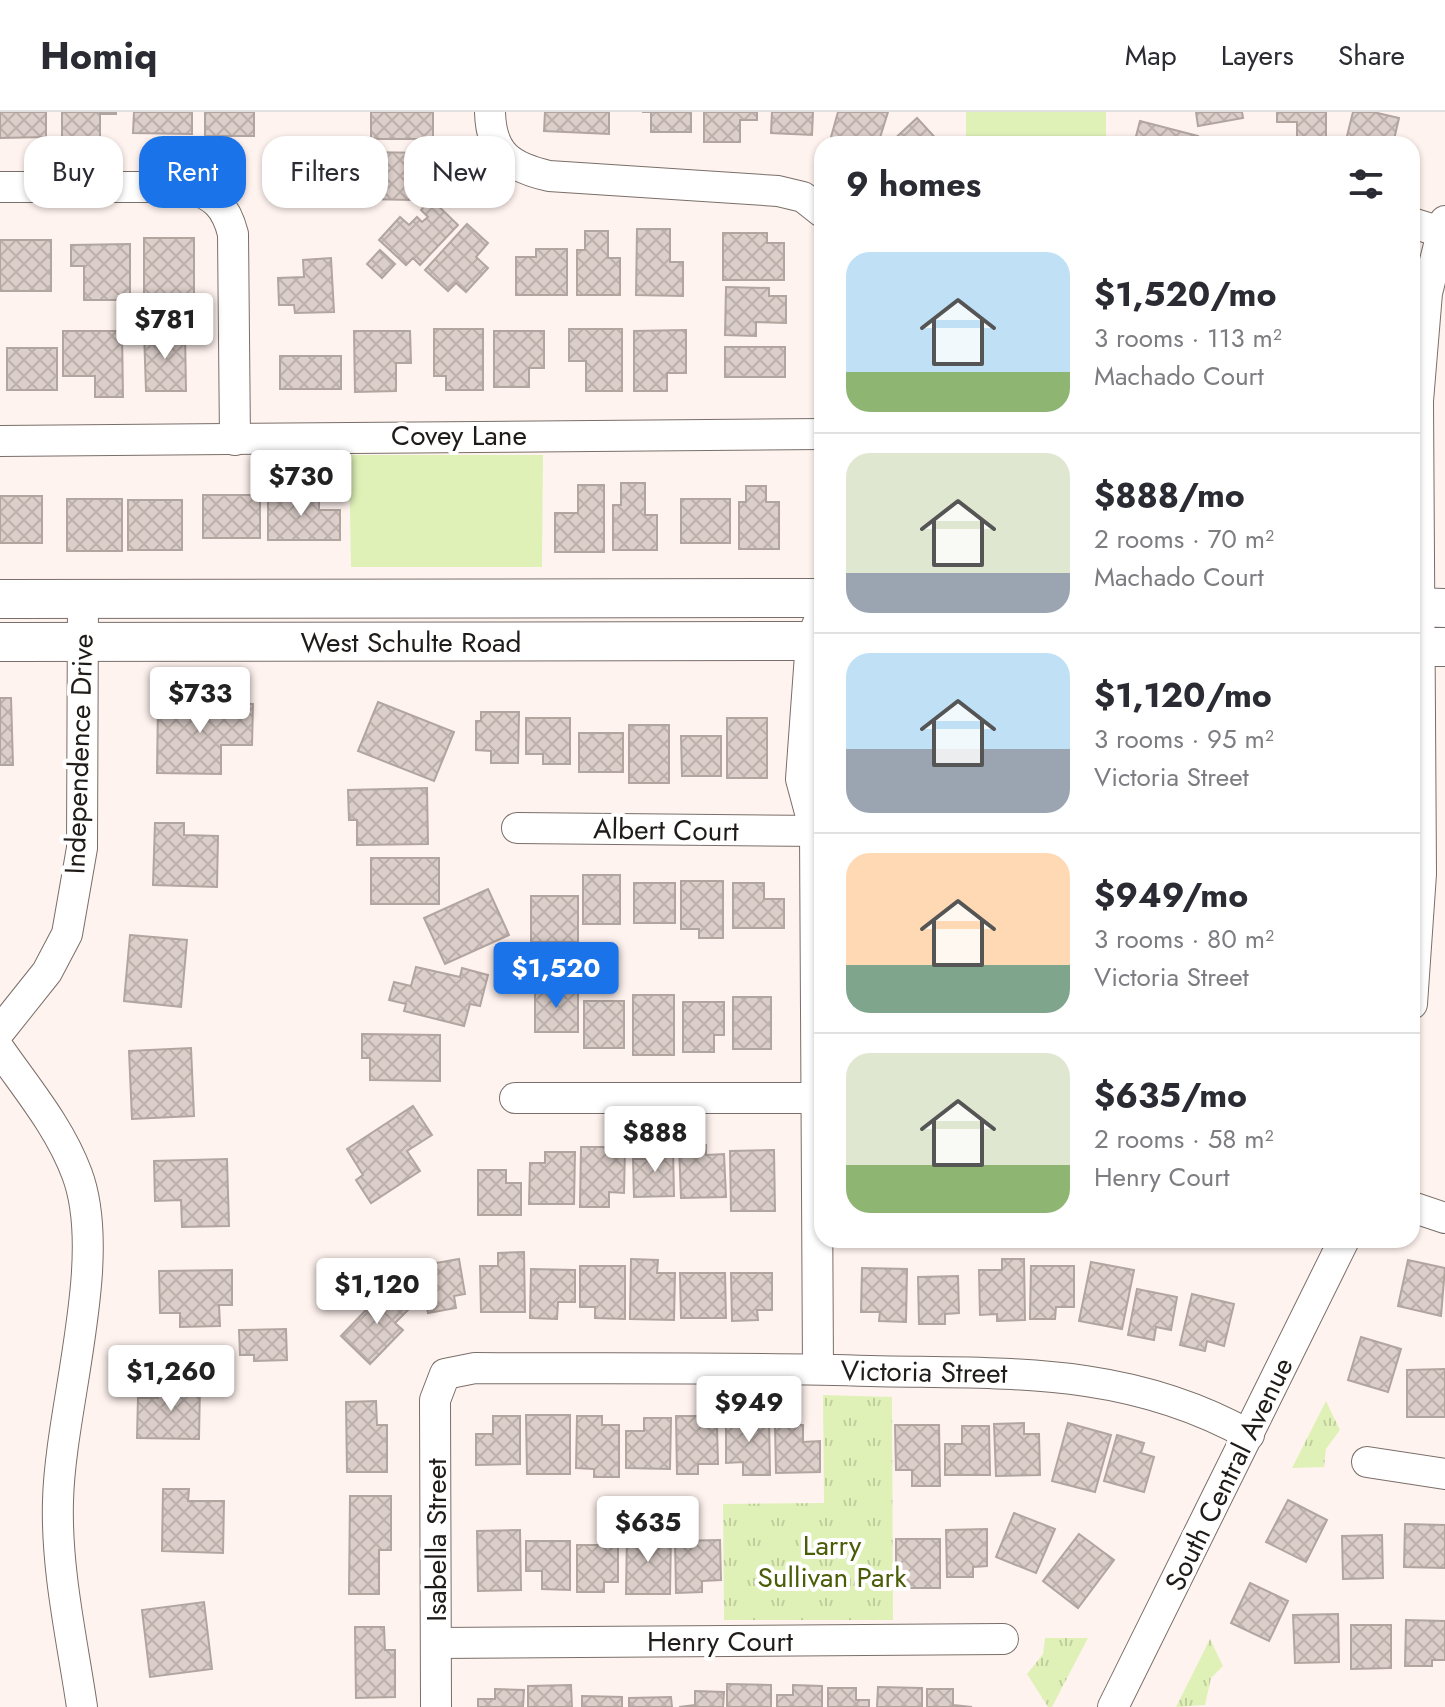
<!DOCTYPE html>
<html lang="en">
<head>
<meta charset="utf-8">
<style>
  body { margin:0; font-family:Jost,sans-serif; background:#f7f7f7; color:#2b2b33; height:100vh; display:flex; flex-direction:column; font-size:30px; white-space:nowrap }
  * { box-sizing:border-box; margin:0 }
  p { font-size:26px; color:#7c7c81 }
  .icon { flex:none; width:44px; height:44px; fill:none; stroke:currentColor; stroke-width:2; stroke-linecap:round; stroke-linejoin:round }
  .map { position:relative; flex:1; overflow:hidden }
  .details { position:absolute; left:814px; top:24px; width:606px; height:1112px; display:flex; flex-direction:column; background:#fff; border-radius:24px; box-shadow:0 2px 6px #0004 }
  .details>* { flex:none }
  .banner { position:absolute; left:24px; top:24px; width:670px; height:72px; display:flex; gap:16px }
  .price { position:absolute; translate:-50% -68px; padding:0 18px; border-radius:8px; background:#fff; color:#222; font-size:26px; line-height:52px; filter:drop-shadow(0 2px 4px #0008) }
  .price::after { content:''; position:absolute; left:50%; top:48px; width:24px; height:18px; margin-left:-12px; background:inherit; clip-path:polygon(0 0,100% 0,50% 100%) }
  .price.active { background:#1a73e8; color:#fff }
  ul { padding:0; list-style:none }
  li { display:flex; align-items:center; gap:24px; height:200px; padding:0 32px }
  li+li { border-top:2px solid #e1e1e2 }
  li span { display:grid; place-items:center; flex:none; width:224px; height:160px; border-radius:24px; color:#555 }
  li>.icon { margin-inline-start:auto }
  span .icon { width:96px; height:96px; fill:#fffc; stroke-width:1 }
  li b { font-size:34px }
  h2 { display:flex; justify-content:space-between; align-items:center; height:96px; padding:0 32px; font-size:34px }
  .tag { padding:0 28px; border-radius:24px; background:#fff; box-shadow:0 2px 6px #0004; font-size:28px; line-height:72px }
  .tag.active { background:#1a73e8; color:#fff }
  header { display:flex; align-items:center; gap:48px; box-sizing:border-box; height:112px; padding:0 40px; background:#fff; border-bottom:2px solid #e1e1e2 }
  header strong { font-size:38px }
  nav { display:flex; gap:44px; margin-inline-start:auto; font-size:28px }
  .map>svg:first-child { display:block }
  .grass { fill:#e0f1b8 }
  .park { fill:url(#park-tufts) }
  .building { fill:url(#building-cross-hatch); stroke:#b2a5a0; stroke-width:2 }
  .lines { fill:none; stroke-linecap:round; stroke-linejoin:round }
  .minor-casing { stroke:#7a6e69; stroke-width:32 }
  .major-casing { stroke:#7a6e69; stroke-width:40 }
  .minor { stroke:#fff; stroke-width:30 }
  .major { stroke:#fff; stroke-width:38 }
  .labels { text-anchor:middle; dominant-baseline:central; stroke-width:8; stroke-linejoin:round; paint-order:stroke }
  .street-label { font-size:28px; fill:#1f1b19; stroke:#fff }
  .park-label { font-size:28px; fill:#4b5c07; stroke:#fff }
</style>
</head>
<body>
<header>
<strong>Homiq</strong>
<nav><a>Map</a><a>Layers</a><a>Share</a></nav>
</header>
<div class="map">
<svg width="1445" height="1595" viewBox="0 0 1445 1595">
  <defs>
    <pattern id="park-tufts" width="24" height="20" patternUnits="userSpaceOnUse" patternTransform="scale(2)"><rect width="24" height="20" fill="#e0f1b8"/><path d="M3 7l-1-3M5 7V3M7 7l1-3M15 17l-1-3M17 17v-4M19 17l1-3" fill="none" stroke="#c0ce9e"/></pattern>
    <pattern id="building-cross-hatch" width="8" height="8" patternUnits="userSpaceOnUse" patternTransform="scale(2)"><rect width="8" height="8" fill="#dccec9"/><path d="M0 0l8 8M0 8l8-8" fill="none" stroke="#bcb0ac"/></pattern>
  </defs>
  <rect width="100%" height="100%" fill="#fff3ef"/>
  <g class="grass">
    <rect x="966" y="0" width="140" height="32"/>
    <path d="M349,343H543L542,455H351Z"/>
  </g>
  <g class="park">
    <path d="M823,1283L892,1285L893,1508H724L723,1392L824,1391Z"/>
    <path d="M1326,1289L1340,1318L1326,1337L1324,1355L1292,1356Z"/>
    <path d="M1045,1526H1088L1052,1595H1048L1027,1562L1043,1542Z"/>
    <path d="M1210,1527L1223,1554L1211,1566L1205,1593L1176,1595Z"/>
  </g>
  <g class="building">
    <path d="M0,0H46V25L0,26Z"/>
    <path d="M62,0H116V2H100V27H62Z"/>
    <path d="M134,0H192V22L133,21Z"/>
    <rect x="205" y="0" width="49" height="24"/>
    <rect x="371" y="0" width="62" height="27"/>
    <path d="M545,0H609V22L544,19Z"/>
    <path d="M642,0H691V20H651V0Z"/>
    <path d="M704,0H757V8H740V30H704Z"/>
    <path d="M772,0H813L812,23L771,21Z"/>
    <path d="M838,0H888L878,32H855L831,25Z"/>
    <path d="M1196,0H1242L1243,6L1198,14Z"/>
    <path d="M1277,0H1326V25H1297V10H1277Z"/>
    <path d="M1353,0H1373L1399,6L1393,32H1345Z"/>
    <path d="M917,6L941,32H889Z"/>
    <path d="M1140,9L1198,24L1196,32H1134Z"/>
    <path d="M365,40L429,41V76L412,75V88L364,87Z"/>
    <rect x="278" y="45" width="36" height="47"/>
    <path d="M431,87L458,113L420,153L413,146L406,153L379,128L400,105L409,113L417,105L422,110L428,105L421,98Z"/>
    <path d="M467,112L488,131L476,145L488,156L466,180L456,171L448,179L425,158Z"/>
    <path d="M637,117H670V150H683V184L636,183Z"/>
    <path d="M585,119H608V146H620V183H577V138H585Z"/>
    <path d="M723,121H767V131H784V168H723Z"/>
    <rect x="144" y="126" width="50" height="64"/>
    <rect x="0" y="128" width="51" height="51"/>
    <path d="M130,132V188H84V154H71V133Z"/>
    <path d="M536,137H567V183H516V145H536Z"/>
    <path d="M380,138L395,152L382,166L367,152Z"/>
    <path d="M331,146L334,200L295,201L294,193H279L278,166L304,165L303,148Z"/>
    <path d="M726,175L769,176V184H786V211L756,210V224L725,223Z"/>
    <path d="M434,217H483V278H446V264H434Z"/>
    <path d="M569,217H622V279H586V249H569Z"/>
    <path d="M686,218V261H667V279H634V219Z"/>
    <path d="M63,219H122L123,285H95V264H63Z"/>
    <path d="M185,219L186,279H146L144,220Z"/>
    <path d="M354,219H410L411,251H396V279L355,280Z"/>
    <path d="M494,219H544V256H529V275H494Z"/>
    <rect x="725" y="235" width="60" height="30"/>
    <rect x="7" y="236" width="50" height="42"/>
    <rect x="280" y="244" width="61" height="33"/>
    <path d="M621,371H645V403H657V438H613V393H621Z"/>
    <path d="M578,373H604V440H555V401H578Z"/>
    <path d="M746,374H766V390H779V437H739V390H746Z"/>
    <path d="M268,381H319V398H340V428H268Z"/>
    <rect x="203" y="383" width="57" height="43"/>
    <rect x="0" y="384" width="42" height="47"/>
    <rect x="67" y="387" width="55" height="52"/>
    <rect x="681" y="387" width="49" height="44"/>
    <rect x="128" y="388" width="54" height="50"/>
    <path d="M0,586H11L13,653H0Z"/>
    <path d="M378,590L454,620L434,669L358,639Z"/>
    <path d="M158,591L253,592L252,633H221V662L157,661Z"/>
    <path d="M481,600H519L518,651H491V639L476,638V609H481Z"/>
    <path d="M526,606H570V652H543V642H526Z"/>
    <rect x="727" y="606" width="40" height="60"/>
    <rect x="629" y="613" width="40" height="58"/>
    <rect x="579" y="621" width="44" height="39"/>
    <path d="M681,624H721V664H682Z"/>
    <path d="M427,676L428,732L357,733V708H349L348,678Z"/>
    <path d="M155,711H184V723L218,724L217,775L153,773Z"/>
    <rect x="371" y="746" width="68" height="46"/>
    <rect x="583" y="763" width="37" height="49"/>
    <path d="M681,769H723V826H699V817H681Z"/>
    <rect x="634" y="771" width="41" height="40"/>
    <path d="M733,771H764V787H784V816H733Z"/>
    <path d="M488,777L509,823L445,852L424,806Z"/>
    <rect x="531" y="784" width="47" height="46"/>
    <path d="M130,823L187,828L181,895L124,889Z"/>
    <path d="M416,855L460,865L462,856L488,863L480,894L470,892L464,914L404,899L406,892L389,888L394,870L411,874Z"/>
    <rect x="535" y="877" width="43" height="43"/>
    <rect x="633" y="883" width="41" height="60"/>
    <rect x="733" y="885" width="38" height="52"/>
    <rect x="584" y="889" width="40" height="47"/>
    <path d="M683,890H724V923H714V940H683Z"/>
    <path d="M362,922L440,923V969L370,968V946H362Z"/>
    <path d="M191,936L194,1004L132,1007L129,939Z"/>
    <path d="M413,994L432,1023L407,1039L420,1059L371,1091L356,1068L363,1063L347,1037Z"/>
    <path d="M706,1033V1043L724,1042L726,1085L681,1086L679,1034Z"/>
    <path d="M581,1035H625L624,1081L609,1080V1095H580Z"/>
    <path d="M648,1036H673L674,1084L634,1085L633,1047H648Z"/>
    <path d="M774,1038L775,1099H731L730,1039Z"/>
    <path d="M545,1040H575L574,1092H529L530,1051H545Z"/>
    <path d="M227,1047L229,1114L182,1115L181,1088L155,1089L154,1049Z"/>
    <path d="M478,1058H506V1071H521V1103H478Z"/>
    <path d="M1192,1128H1214L1193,1134Z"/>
    <path d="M524,1140L525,1200H481L480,1154H498V1141Z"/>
    <path d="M459,1147L465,1182L454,1184L456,1196L428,1201L419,1154Z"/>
    <path d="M631,1147L658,1148L657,1161H675L674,1208L630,1207Z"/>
    <path d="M1002,1147H1024L1025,1208L997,1209V1202L980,1203L979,1158H1002Z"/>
    <path d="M1408,1148L1445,1156L1441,1204L1398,1194Z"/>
    <path d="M1091,1150L1134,1158L1122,1217L1079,1209Z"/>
    <path d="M580,1154H625V1207L595,1206V1195H580Z"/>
    <path d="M1031,1154H1074V1195H1056L1055,1207H1030Z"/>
    <path d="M862,1156L907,1157L906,1210L879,1209L880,1200H861Z"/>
    <path d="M531,1157L575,1158V1190H558L557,1207L530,1206Z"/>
    <path d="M232,1158V1193H219L220,1214L180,1215V1201H160L159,1159Z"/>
    <path d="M680,1161H725L726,1206H681Z"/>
    <path d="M731,1161H772V1198H757L758,1208L732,1209Z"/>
    <path d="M958,1164L959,1201L945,1202V1212H919L918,1165Z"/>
    <path d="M389,1174L411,1195L395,1211L403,1218L370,1252L341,1224Z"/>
    <path d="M1137,1177L1177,1185L1171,1218L1156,1215L1154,1228L1128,1223Z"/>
    <path d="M1192,1182L1234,1192L1224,1234L1207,1229L1205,1239L1180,1233Z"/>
    <path d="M286,1217L287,1248L254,1249V1243H240L239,1218Z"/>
    <path d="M1361,1225L1401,1237L1388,1280L1348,1268Z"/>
    <path d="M1445,1257V1305H1407V1258Z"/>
    <path d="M159,1270L200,1271L199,1327L137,1326L138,1286H158Z"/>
    <path d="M376,1289L377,1313H387V1360H347L346,1290Z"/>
    <path d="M526,1303H570V1362H527Z"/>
    <path d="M493,1304H520V1352L476,1353V1322H493Z"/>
    <path d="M577,1304H602V1313H619V1365H594V1357L576,1356Z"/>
    <path d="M676,1304H704V1315H717L718,1352H698V1362H677Z"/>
    <path d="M726,1305H769L770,1363H743V1350L726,1351Z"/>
    <path d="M644,1306H671L670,1357L626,1356V1319H644Z"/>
    <path d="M1024,1311V1322H1039L1040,1363L996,1364L994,1312Z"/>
    <path d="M1068,1311L1111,1323L1095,1380L1052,1369Z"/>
    <path d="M775,1313H803V1330L820,1329V1360L776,1361Z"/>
    <path d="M895,1313H939L940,1374H912V1358H896Z"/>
    <path d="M962,1314H989L990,1363H945V1332H962Z"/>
    <path d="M1117,1323L1144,1331L1141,1341L1154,1345L1144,1380L1104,1369Z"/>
    <path d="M163,1377H189L188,1389H224L223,1441L162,1439Z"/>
    <path d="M350,1384H391V1438H379V1482H349Z"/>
    <path d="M1288,1388L1327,1408L1306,1450L1266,1430Z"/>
    <path d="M1014,1401L1055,1417L1036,1461L996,1445Z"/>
    <path d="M1405,1412L1445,1413V1456L1404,1455Z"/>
    <path d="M987,1417V1454L973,1455V1465H947L946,1418Z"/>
    <path d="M520,1418L521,1478L478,1479L477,1419Z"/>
    <path d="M627,1421L671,1422L670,1482H626Z"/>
    <path d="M1079,1422L1114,1448L1078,1496L1043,1469Z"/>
    <path d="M1382,1423L1383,1466L1343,1467L1342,1424Z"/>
    <rect x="896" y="1427" width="44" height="49"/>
    <path d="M720,1428L721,1468L702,1469V1480L676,1481L675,1429Z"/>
    <path d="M526,1429H570V1478L542,1477V1459H526Z"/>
    <path d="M577,1433H618V1470H604V1480H577Z"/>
    <path d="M1250,1471L1288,1489L1269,1529L1231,1511Z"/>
    <path d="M204,1490L212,1557L150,1565L142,1498Z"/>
    <path d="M1338,1502L1339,1550L1295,1551L1293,1503Z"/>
    <path d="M1406,1508L1445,1509V1548H1432V1554H1405Z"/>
    <path d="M1351,1513H1391V1556L1351,1557Z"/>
    <path d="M355,1515H384L385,1538H395V1585L356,1586Z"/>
    <path d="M727,1572L771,1573V1595H727Z"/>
    <path d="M571,1573L572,1595H528V1574Z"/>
    <path d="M793,1573L822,1574V1595H777V1583H793Z"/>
    <path d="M878,1575L922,1576V1595H877Z"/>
    <path d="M828,1576H856V1588H869V1595H828Z"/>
    <path d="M495,1577L524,1578L523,1595H478V1587H495Z"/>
    <path d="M927,1577H953V1593L972,1595H927Z"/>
    <path d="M695,1579L724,1580L723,1595H679L695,1593Z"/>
    <path d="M582,1584L622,1585V1595H582Z"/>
    <path d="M671,1585L672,1595H629V1586Z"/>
  </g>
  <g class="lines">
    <defs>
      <g id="minor">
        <path d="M490,0C491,42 510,55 549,64L778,79L803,85L822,100"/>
        <path d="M0,75H187C214,83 226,94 233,122L235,328"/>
        <path d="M1412,111L1441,120"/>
        <path d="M0,329L822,322"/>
        <path d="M517,716L822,719"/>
        <path d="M815,719L801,667L811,529L822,501"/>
        <path d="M1412,892L1421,762L1418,289L1427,181L1445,109"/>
        <path d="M0,919L47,860L67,822L82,736L83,487"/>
        <path d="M0,938C28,978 60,1016 77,1062C109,1147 60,1296 58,1389C56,1458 72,1527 82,1595"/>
        <path d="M515,986H822"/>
        <path d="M1412,1095L1445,1106"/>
        <path d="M818,1257L815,719L822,693"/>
        <path d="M1367,1350L1445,1362"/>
        <path d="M436,1531L1003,1527"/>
        <path d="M436,1595L435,1288L445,1262L475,1256C606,1257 738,1255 870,1259C1005,1262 1126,1254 1249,1323"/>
        <path d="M1113,1595L1344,1128"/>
      </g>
      <g id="major">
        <path d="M0,487L822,486"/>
        <path d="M1412,495L1445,496"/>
        <path d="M0,530L822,529"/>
        <path d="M1412,535H1445"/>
      </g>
    </defs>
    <use href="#minor" class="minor-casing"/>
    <use href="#major" class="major-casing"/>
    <use href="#minor" class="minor"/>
    <use href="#major" class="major"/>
  </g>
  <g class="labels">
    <g class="street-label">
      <text x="459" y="323">Covey Lane</text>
      <text x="411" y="530">West Schulte Road</text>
      <text transform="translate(79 642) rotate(-88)">Independence Drive</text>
      <text transform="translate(666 718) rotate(1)">Albert Court</text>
      <text transform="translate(924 1260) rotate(1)">Victoria Street</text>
      <text transform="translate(1229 1362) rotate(-64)">South Central Avenue</text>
      <text transform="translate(436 1428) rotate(-90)">Isabella Street</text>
      <text x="720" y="1529">Henry Court</text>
    </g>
    <g class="park-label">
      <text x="832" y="1433">Larry<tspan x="832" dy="32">Sullivan Park</tspan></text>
    </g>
  </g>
</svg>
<b class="price" style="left:165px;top:249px">$781</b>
<b class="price" style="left:301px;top:406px">$730</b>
<b class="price" style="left:200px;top:623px">$733</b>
<b class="price active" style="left:556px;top:898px">$1,520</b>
<b class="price" style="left:655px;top:1062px">$888</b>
<b class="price" style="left:377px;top:1214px">$1,120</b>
<b class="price" style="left:171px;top:1301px">$1,260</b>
<b class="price" style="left:749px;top:1332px">$949</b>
<b class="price" style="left:648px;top:1452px">$635</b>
<div class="banner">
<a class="tag">Buy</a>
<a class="tag active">Rent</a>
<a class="tag">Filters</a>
<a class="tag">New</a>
</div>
<section class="details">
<h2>9 homes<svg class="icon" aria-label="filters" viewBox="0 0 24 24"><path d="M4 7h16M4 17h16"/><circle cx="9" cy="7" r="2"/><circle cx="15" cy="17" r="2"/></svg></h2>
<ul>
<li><span style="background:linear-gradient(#bfe0f5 75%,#8fb573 0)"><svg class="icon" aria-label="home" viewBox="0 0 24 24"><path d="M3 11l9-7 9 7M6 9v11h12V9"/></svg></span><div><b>$1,520/mo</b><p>3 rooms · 113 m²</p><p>Machado Court</p></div></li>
<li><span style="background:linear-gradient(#dfe7d0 75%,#9aa5b1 0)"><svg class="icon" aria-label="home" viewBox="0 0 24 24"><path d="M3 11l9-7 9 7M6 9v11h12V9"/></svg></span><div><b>$888/mo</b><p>2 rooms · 70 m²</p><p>Machado Court</p></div></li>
<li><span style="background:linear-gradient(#bfe0f5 60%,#9aa5b1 0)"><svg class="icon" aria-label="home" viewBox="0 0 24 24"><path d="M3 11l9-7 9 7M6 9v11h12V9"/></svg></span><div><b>$1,120/mo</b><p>3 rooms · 95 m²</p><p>Victoria Street</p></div></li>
<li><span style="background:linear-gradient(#ffd9b3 70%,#7fa58c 0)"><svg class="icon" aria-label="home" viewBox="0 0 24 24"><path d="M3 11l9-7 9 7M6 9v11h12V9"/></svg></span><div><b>$949/mo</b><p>3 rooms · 80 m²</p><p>Victoria Street</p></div></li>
<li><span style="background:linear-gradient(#dfe7d0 70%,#8fb573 0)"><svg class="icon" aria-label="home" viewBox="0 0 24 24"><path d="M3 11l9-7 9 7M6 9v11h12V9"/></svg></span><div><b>$635/mo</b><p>2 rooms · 58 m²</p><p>Henry Court</p></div></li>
</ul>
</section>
</div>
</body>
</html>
